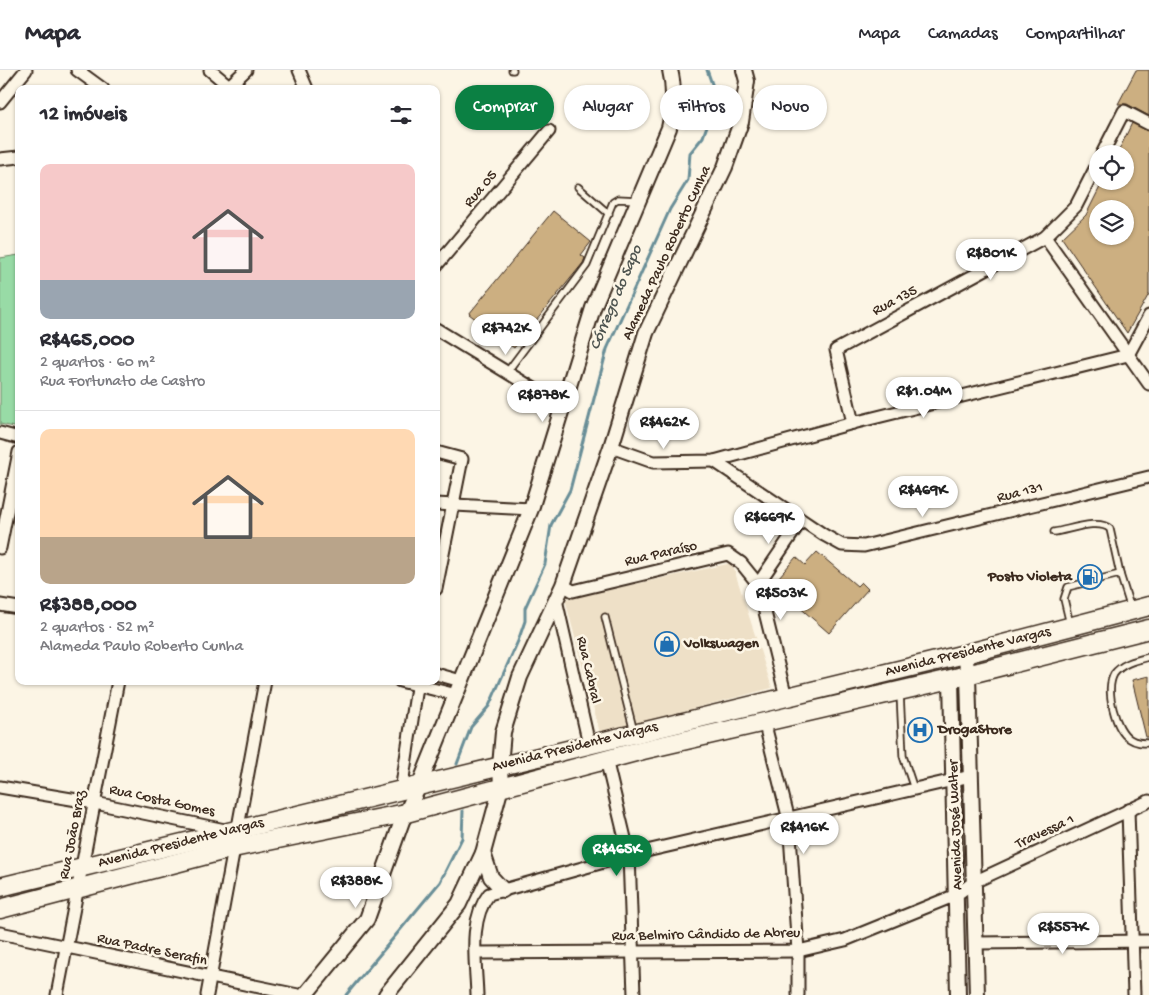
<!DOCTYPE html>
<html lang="pt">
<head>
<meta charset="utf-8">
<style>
  body { margin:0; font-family:"Gochi Hand",sans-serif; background:#f7f7f7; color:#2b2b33; height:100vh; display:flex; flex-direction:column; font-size:19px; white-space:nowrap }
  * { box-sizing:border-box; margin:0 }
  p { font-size:16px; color:#7c7c81 }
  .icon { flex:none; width:28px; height:28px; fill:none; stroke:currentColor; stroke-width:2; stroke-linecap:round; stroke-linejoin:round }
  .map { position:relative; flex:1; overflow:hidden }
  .details { position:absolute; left:15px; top:15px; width:425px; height:600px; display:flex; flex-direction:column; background:#fff; border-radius:10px; box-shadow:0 1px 4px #0004 }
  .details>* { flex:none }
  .banner { position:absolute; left:455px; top:15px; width:475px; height:45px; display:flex; gap:10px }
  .tools { position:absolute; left:1089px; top:75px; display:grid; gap:10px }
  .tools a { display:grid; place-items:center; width:45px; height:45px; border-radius:50%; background:#fff; box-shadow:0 1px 4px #0004; font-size:25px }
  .price { position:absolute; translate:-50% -42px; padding:0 11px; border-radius:18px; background:#fff; color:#222; font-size:16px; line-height:32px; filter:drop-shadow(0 1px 2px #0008) }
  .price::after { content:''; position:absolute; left:50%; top:30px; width:15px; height:11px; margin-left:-8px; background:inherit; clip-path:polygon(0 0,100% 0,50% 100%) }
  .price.on { background:#0b8043; color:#fff }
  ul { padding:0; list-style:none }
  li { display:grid; align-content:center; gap:10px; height:265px; padding:0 25px }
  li+li { border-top:1px solid #e1e1e2 }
  li span { display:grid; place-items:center; height:155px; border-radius:10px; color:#555 }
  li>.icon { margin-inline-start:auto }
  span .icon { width:90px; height:90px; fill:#fffc; stroke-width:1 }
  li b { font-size:21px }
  h2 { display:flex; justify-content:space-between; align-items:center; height:60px; padding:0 25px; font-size:21px }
  .chip { padding:0 18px; border-radius:22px; background:#fff; box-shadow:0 1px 4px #0004; font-size:18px; line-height:45px }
  .chip.on { background:#0b8043; color:#fff }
  header { display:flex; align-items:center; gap:30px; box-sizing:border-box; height:70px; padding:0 25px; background:#fff; border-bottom:1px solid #e1e1e2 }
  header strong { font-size:24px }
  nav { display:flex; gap:28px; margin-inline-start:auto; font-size:18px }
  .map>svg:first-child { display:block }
  .built { fill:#eee0c7 }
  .green { fill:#98dba6; stroke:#6a8262 }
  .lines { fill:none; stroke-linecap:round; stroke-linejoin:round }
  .stream { stroke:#698e97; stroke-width:3 }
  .building { fill:#ccaf81; stroke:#3b2a1e; fill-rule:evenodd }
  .service-casing { stroke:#3b2a1e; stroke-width:9 }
  .minor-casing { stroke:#3b2a1e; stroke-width:15 }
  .tertiary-casing { stroke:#3b2a1e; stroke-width:18 }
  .primary-casing { stroke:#3b2a1e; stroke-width:21 }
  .service { stroke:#fcf5e5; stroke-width:5.5 }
  .minor { stroke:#fcf5e5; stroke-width:11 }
  .tertiary { stroke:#fcf5e5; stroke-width:14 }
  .primary { stroke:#fcf5e5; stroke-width:18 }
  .labels { text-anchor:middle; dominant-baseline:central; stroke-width:5; stroke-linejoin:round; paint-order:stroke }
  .street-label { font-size:15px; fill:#3b2a1e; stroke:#fcf5e5 }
  .poi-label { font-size:15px; font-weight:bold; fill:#3b2a1e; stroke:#fcf5e5; text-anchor:start }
  .water-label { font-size:16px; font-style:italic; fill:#4e5450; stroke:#fcf5e5 }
</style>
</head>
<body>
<header>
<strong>Mapa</strong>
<nav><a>Mapa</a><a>Camadas</a><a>Compartilhar</a></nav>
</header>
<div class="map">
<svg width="1149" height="925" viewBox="0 0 1149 925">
  <rect width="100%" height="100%" fill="#fcf5e5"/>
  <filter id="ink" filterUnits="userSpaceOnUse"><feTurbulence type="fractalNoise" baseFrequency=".02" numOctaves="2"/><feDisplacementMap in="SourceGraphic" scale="10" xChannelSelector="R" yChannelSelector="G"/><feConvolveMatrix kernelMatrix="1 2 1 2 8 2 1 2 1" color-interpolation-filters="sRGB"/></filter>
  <g filter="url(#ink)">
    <path class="built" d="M732,493L772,618L600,663L565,529Z"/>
    <path class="green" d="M19,185V358L0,354V188Z"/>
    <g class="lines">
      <g class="stream">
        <path d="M457,694L471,657L489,636L518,571L525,551V538L545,494L551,455L570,420L607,279L670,139L688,110L690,83L703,67L717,28L707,0"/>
        <path d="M346,925L440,812L462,768L463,741"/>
      </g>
    </g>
    <g class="building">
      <path d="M1136,0H1149V46L1127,34H1118Z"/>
      <path d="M1132,53L1149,61V224L1127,263L1062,168L1086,145L1103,111H1125V84H1117ZM1098,139H1125V166H1098Z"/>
      <path d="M553,141L591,172L581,185L585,188L583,193L514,278L469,244Z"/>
      <path d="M817,482L857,516L861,512L868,519L829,563L773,514L796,487L805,495Z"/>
      <path d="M1149,606V667H1146L1132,610Z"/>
    </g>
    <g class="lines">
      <defs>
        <g id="service">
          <path d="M512,0H513"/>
          <path d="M578,117L609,144"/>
          <path d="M507,302L587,195L613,132L618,129L638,130"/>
          <path d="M1054,462C1069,460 1099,448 1110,459L1120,504"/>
          <path d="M605,547L634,662"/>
          <path d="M1070,554L1064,529L1068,517L1120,504L1131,539"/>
          <path d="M1149,587C1137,590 1122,593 1114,604C1105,620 1115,660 1130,669C1136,673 1142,673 1149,673"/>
          <path d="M900,623L903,686L914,719"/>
        </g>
        <g id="minor">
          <path d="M77,0L103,19"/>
          <path d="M210,0L229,16"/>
          <path d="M299,0L307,19"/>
          <path d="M226,19L246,0"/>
          <path d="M0,32L26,0"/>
          <path d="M1102,84L1124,41L1149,54"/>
          <path d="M0,89L19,87"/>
          <path d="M1045,167L1149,314"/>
          <path d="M436,196L549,61"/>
          <path d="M436,259L562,336"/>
          <path d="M853,353L836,280L1045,167L1076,136L1098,93"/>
          <path d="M0,363L19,368"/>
          <path d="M611,377L653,392L714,391L853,353L1128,285L1149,246"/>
          <path d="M436,382L462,389L436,519"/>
          <path d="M714,391L824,465L842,475L864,476L1149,407"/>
          <path d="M436,434L531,439"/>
          <path d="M0,478L19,382"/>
          <path d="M758,514L801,451"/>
          <path d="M563,515L573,521L728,484L741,493L758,514L786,627"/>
          <path d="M557,534L589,674"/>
          <path d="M0,535L19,538"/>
          <path d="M436,604L461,611"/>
          <path d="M400,611L457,625"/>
          <path d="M764,651L789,750L798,881V925"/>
          <path d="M606,689L629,785L634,925"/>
          <path d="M0,717L95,733L225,760"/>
          <path d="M401,721L418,611"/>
          <path d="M1128,740L1134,925"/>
          <path d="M0,863L298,925"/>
          <path d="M976,873L1149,871"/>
          <path d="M476,883L798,881L845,870L956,825L974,812L1149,731"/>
          <path d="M57,925L118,611"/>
          <path d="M207,925L265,611"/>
          <path d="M477,925C476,892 468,851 489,824L629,785L971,706"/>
        </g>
        <g id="tertiary">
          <path d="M965,584L968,605L977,925"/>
          <path d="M951,609L958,925"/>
          <path d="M483,783L491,807L503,820"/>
          <path d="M305,925L367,849L402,751L419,716L531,439L593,238L669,58C674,37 675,20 670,0"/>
          <path d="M386,925L459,834L483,783L501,717L500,696L503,662L520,607L563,515L611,377L646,263L725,97L741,52L747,11L744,0"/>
        </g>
        <g id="primary">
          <path d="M0,817L965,584L1149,536"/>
          <path d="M0,839L233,778L406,743L643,680L951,609L1149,559"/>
        </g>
      </defs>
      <use href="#service" class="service-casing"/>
      <use href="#minor" class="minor-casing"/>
      <use href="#tertiary" class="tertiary-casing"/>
      <use href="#primary" class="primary-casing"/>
      <use href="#service" class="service"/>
      <use href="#minor" class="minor"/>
      <use href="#tertiary" class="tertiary"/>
      <use href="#primary" class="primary"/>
    </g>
  </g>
  <defs>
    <symbol id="fuel-ring" viewBox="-11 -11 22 22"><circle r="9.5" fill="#fcf5e5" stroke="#1f6fb2" stroke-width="1.5"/><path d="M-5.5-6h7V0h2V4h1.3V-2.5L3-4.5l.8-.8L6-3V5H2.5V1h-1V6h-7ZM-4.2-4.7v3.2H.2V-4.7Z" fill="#1f6fb2"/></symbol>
    <symbol id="shop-ring" viewBox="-11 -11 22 22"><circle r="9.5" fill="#fcf5e5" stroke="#1f6fb2" stroke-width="1.5"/><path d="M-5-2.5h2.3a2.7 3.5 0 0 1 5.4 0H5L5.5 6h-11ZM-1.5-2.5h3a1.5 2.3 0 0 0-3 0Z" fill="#1f6fb2"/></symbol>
    <symbol id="hospital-ring" viewBox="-11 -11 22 22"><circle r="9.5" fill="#fcf5e5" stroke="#1f6fb2" stroke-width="1.5"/><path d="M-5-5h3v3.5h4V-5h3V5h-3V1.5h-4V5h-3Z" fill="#1f6fb2"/></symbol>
  </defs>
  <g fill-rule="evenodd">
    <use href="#fuel-ring" x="1076" y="493" width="28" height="28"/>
    <use href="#shop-ring" x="653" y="560" width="28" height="28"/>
    <use href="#hospital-ring" x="906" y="646" width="28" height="28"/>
  </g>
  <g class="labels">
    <g class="street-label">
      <text transform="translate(481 119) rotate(-50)">Rua 05</text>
      <text transform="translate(667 183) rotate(-65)">Alameda Paulo Roberto Cunha</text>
      <text transform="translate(895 231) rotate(-28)">Rua 135</text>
      <text transform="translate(1020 423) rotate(-14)">Rua 131</text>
      <text transform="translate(661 484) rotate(-13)">Rua Paraíso</text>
      <text transform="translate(968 582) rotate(-14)">Avenida Presidente Vargas</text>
      <text transform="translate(588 600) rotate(77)">Rua Cabral</text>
      <text transform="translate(575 677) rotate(-14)">Avenida Presidente Vargas</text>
      <text transform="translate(162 731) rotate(12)">Rua Costa Gomes</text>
      <text transform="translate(956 755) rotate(-92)">Avenida José Walter</text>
      <text transform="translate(1045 762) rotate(-25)">Travessa 1</text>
      <text transform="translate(73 765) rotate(-79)">Rua João Braz</text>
      <text transform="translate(181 773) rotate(-14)">Avenida Presidente Vargas</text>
      <text transform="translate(706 865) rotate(-1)">Rua Belmiro Cândido de Abreu</text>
      <text transform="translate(152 880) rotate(12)">Rua Padre Serafin</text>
    </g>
    <g class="poi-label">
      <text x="1072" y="507" text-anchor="end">Posto Violeta</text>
      <text x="684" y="574">Volkswagen</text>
      <text x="938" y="660">DrogaStore</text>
    </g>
    <g class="water-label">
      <text transform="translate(617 228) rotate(-67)">Córrego do Sapo</text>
    </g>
  </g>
</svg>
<div class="tools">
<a><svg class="icon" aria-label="locate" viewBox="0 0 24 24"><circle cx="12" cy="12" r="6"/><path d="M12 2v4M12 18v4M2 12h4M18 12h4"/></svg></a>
<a><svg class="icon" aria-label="layers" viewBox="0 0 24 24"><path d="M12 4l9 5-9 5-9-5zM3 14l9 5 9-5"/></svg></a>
</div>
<b class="price" style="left:991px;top:211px">R$801K</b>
<b class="price" style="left:506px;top:286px">R$742K</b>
<b class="price" style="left:924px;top:349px">R$1.04M</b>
<b class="price" style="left:543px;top:353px">R$878K</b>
<b class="price" style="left:664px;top:380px">R$462K</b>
<b class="price" style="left:923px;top:448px">R$469K</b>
<b class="price" style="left:769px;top:475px">R$669K</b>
<b class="price" style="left:781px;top:551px">R$503K</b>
<b class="price" style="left:804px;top:785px">R$416K</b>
<b class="price on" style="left:617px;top:807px">R$465K</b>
<b class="price" style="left:356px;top:839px">R$388K</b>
<b class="price" style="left:1063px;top:885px">R$557K</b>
<div class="banner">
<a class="chip on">Comprar</a>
<a class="chip">Alugar</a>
<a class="chip">Filtros</a>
<a class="chip">Novo</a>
</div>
<section class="details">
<h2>12 imóveis<svg class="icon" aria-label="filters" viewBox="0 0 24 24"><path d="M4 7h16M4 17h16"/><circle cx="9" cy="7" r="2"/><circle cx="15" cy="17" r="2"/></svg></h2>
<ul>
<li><span style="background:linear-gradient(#f6c9c9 75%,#9aa5b1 0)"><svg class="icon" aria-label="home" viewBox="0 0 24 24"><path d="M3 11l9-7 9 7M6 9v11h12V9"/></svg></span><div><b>R$465,000</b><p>2 quartos · 60 m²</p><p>Rua Fortunato de Castro</p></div></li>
<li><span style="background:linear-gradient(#ffd9b3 70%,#b9a48a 0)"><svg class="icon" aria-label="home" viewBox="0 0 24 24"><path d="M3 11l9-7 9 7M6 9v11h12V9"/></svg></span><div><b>R$388,000</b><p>2 quartos · 52 m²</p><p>Alameda Paulo Roberto Cunha</p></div></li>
</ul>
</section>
</div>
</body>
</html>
